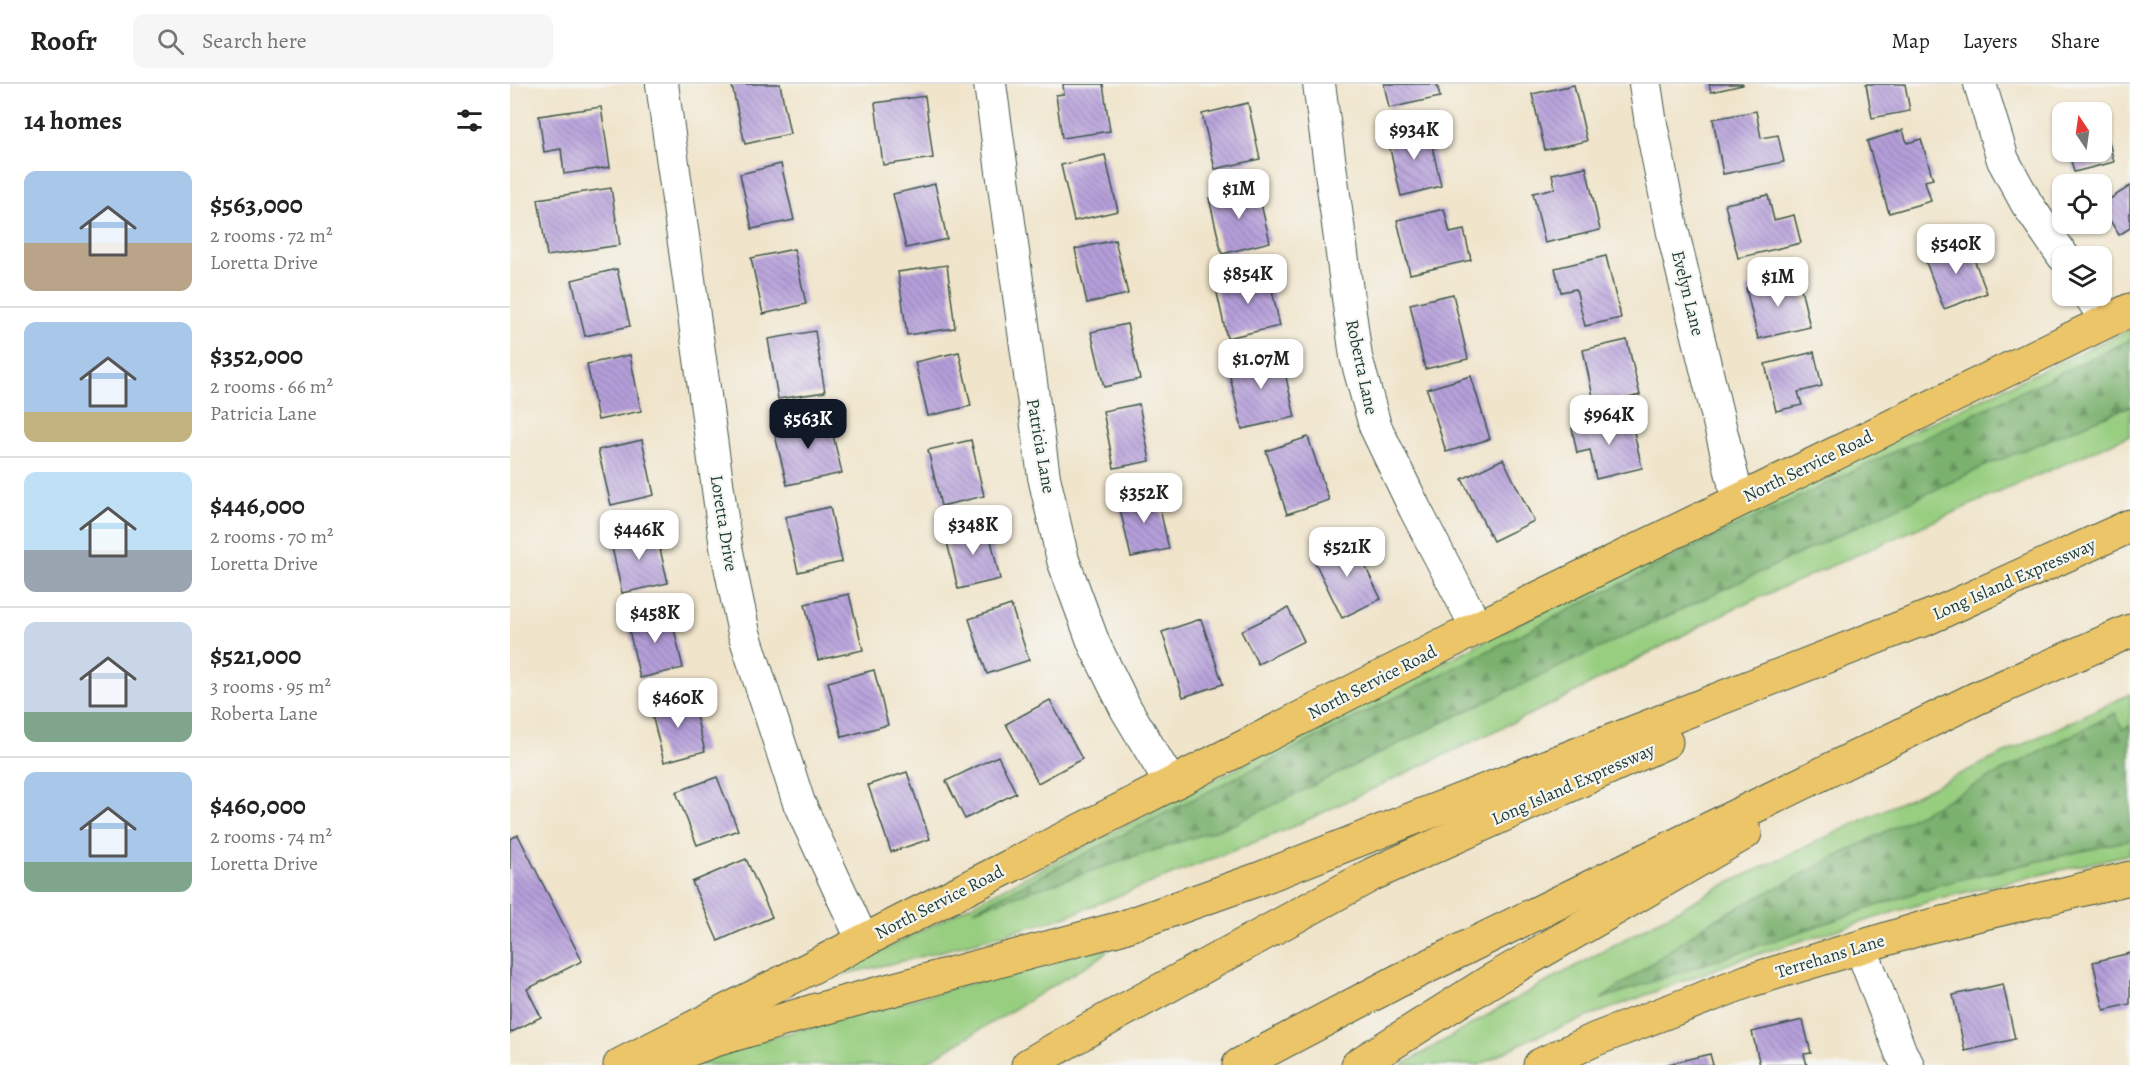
<!DOCTYPE html>
<html lang="en">
<head>
<meta charset="utf-8">
<style>
  body { margin:0; font-family:Alegreya,serif; background:#f6f6f6; color:#222; height:100vh; display:flex; flex-direction:column; font-size:22px; white-space:nowrap }
  * { box-sizing:border-box; margin:0 }
  p { font-size:20px; color:#767676 }
  .icon { flex:none; width:33px; height:33px; fill:none; stroke:currentColor; stroke-width:2; stroke-linecap:round; stroke-linejoin:round }
  .map { position:relative; flex:1; overflow:hidden }
  .details { display:flex; flex-direction:column; background:#fff; width:510px }
  .details>* { flex:none }
  .needle { width:39px; rotate:347deg }
  .buttons { position:absolute; left:1542px; top:18px; display:grid; gap:12px }
  .buttons a { display:grid; place-items:center; width:60px; height:60px; border-radius:12px; background:#fff; box-shadow:0 2px 4px #0004; font-size:30px }
  .price { position:absolute; translate:-50% -51px; padding:0 14px; border-radius:12px; background:#fff; color:#222; font-size:20px; line-height:39px; filter:drop-shadow(0 2px 3px #0008) }
  .price::after { content:''; position:absolute; left:50%; top:36px; width:18px; height:14px; margin-left:-9px; background:inherit; clip-path:polygon(0 0,100% 0,50% 100%) }
  .price.selected { background:#111827; color:#fff }
  ul { padding:0; list-style:none }
  li { display:flex; align-items:center; gap:18px; height:150px; padding:0 24px }
  li+li { border-top:2px solid #e0e0e0 }
  li span { display:grid; place-items:center; flex:none; width:168px; height:120px; border-radius:12px; color:#555 }
  li>.icon { margin-inline-start:auto }
  span .icon { width:72px; height:72px; fill:#fffc; stroke-width:1 }
  li b { font-size:26px }
  h2 { display:flex; justify-content:space-between; align-items:center; height:72px; padding:0 24px; font-size:26px }
  header { display:flex; align-items:center; gap:36px; box-sizing:border-box; height:84px; padding:0 30px; background:#fff; border-bottom:2px solid #e0e0e0 }
  header strong { font-size:28px }
  nav { display:flex; gap:33px; margin-inline-start:auto; font-size:21px }
  .search { width:420px; height:54px; background:#f6f6f6; display:flex; align-items:center; gap:15px; box-sizing:border-box; padding:0 21px; border-radius:12px; color:#767676; font-size:22px }
  main { display:flex; flex:1; min-height:0 }
  .map>svg:first-child { display:block }
  .green { fill:#98ce80; stroke:#5c865a; stroke-width:1.5 }
  .forest { fill:url(#forest-firs); stroke:#4c7751; stroke-width:1.5 }
  .building { fill:url(#building-back-hatch) }
  .lines { fill:none; stroke-linecap:round; stroke-linejoin:round }
  .minor-casing { stroke:#3e564a; stroke-width:34 }
  .major-casing { stroke:#3e564a; stroke-width:35 }
  .highway-casing { stroke:#3e564a; stroke-width:35 }
  .minor { stroke:#fff; stroke-width:32 }
  .major { stroke:#edc569; stroke-width:33 }
  .highway { stroke:#edc569; stroke-width:33 }
  .labels { text-anchor:middle; dominant-baseline:central; stroke-width:4.5; stroke-linejoin:round; paint-order:stroke }
  .street-label { font-size:18px; fill:#1f3d34; stroke:#f6f6f2 }
</style>
</head>
<body>
<header>
<strong>Roofr</strong>
<div class="search"><svg class="icon" aria-label="search" viewBox="0 0 24 24"><circle cx="10" cy="10" r="6"/><path d="M15 15l6 6"/></svg>Search here</div>
<nav><a>Map</a><a>Layers</a><a>Share</a></nav>
</header>
<main>
<section class="details">
<h2>14 homes<svg class="icon" aria-label="filters" viewBox="0 0 24 24"><path d="M4 7h16M4 17h16"/><circle cx="9" cy="7" r="2"/><circle cx="15" cy="17" r="2"/></svg></h2>
<ul>
<li><span style="background:linear-gradient(#a9c7e8 60%,#b9a48a 0)"><svg class="icon" aria-label="home" viewBox="0 0 24 24"><path d="M3 11l9-7 9 7M6 9v11h12V9"/></svg></span><div><b>$563,000</b><p>2 rooms · 72 m²</p><p>Loretta Drive</p></div></li>
<li><span style="background:linear-gradient(#a9c7e8 75%,#c2b280 0)"><svg class="icon" aria-label="home" viewBox="0 0 24 24"><path d="M3 11l9-7 9 7M6 9v11h12V9"/></svg></span><div><b>$352,000</b><p>2 rooms · 66 m²</p><p>Patricia Lane</p></div></li>
<li><span style="background:linear-gradient(#bfe0f5 65%,#9aa5b1 0)"><svg class="icon" aria-label="home" viewBox="0 0 24 24"><path d="M3 11l9-7 9 7M6 9v11h12V9"/></svg></span><div><b>$446,000</b><p>2 rooms · 70 m²</p><p>Loretta Drive</p></div></li>
<li><span style="background:linear-gradient(#c9d6e8 75%,#7fa58c 0)"><svg class="icon" aria-label="home" viewBox="0 0 24 24"><path d="M3 11l9-7 9 7M6 9v11h12V9"/></svg></span><div><b>$521,000</b><p>3 rooms · 95 m²</p><p>Roberta Lane</p></div></li>
<li><span style="background:linear-gradient(#a9c7e8 75%,#7fa58c 0)"><svg class="icon" aria-label="home" viewBox="0 0 24 24"><path d="M3 11l9-7 9 7M6 9v11h12V9"/></svg></span><div><b>$460,000</b><p>2 rooms · 74 m²</p><p>Loretta Drive</p></div></li>
</ul>
</section>
<div class="map">
<svg width="1620" height="981" viewBox="0 0 1620 981">
  <defs>
    <pattern id="forest-firs" width="22" height="20" patternUnits="userSpaceOnUse" patternTransform="scale(1.5)"><rect width="22" height="20" fill="#7ab16e"/><path d="M5 1l3.5 6h-7zM16 11l3.5 6h-7z" fill="#63915b"/></pattern>
    <pattern id="building-back-hatch" width="6" height="6" patternUnits="userSpaceOnUse" patternTransform="scale(1.5)"><rect width="6" height="6" fill="#b69fda"/><path d="M-1 5l2 2M0 0l6 6M5-1l2 2" fill="none" stroke="#9383b2"/></pattern>
  </defs>
  <rect width="100%" height="100%" fill="#f6f6f2"/>
  <filter id="ink" filterUnits="userSpaceOnUse"><feTurbulence type="fractalNoise" baseFrequency=".0167" numOctaves="2"/><feDisplacementMap in="SourceGraphic" scale="12" xChannelSelector="R" yChannelSelector="G"/><feConvolveMatrix kernelMatrix="1 2 1 2 8 2 1 2 1" color-interpolation-filters="sRGB"/></filter>
  <filter id="wash" filterUnits="userSpaceOnUse"><feTurbulence type="fractalNoise" baseFrequency=".008" numOctaves="4" result="noise"/><feDisplacementMap in="SourceGraphic" scale="24" xChannelSelector="R" yChannelSelector="G"/><feGaussianBlur stdDeviation="1.35" result="paint"/><feColorMatrix in="noise" values="0 0 0 0 0 0 0 0 0 0 0 0 0 0 0 0 0 1.4 0 .05"/><feComposite in="paint" operator="in"/></filter>
  <g filter="url(#wash)">
    <rect width="100%" height="100%" fill="#f0e4ca"/>
    <g class="green">
      <path d="M1620,245V351L1219,527L1048,617L778,745L552,834L402,875L321,893L1183,450Z"/>
      <path d="M1620,610V770L1430,814L1229,876L1022,954L970,981H892L1000,918L1208,804Z"/>
      <path d="M602,861L591,873L411,981H180L201,970Z"/>
    </g>
    <g class="forest">
      <path d="M1620,256V322L1473,383L952,629L724,740L463,826L1196,457Z"/>
      <path d="M1605,629L1613,645L1620,642V756L1431,800L1091,915L1200,838Z"/>
    </g>
    <g id="blocks">
      <g class="building">
        <path d="M230,0H270L280,50L235,60L222,2Z"/>
        <path d="M553,0H593L600,47L552,54L546,11L554,10Z"/>
        <path d="M874,0H927L930,13L879,24Z"/>
        <path d="M1199,0H1233V1L1201,8Z"/>
        <path d="M1356,0H1395L1400,27L1362,34Z"/>
        <path d="M1064,1L1077,57L1035,66L1022,10Z"/>
        <path d="M415,12L423,74L373,81L365,19Z"/>
        <path d="M738,19L750,75L705,85L692,30Z"/>
        <path d="M1590,19L1592,28H1554Z"/>
        <path d="M91,23L100,83L54,90L51,65L34,68L29,32Z"/>
        <path d="M1246,27L1251,54L1268,51L1274,78L1213,90L1203,35Z"/>
        <path d="M1592,29L1604,78L1564,88L1559,68H1592Z"/>
        <path d="M918,43L931,102L891,112L877,52Z"/>
        <path d="M1393,46L1397,59L1411,55L1423,95L1415,97L1421,117L1379,129L1357,57Z"/>
        <path d="M595,71L608,127L564,137L551,81Z"/>
        <path d="M271,80L284,136L242,145L230,90Z"/>
        <path d="M1076,83L1090,146L1035,159L1023,109L1045,104L1042,90Z"/>
        <path d="M425,100L437,155L396,164L383,110Z"/>
        <path d="M1620,102V144L1609,151L1592,124V120Z"/>
        <path d="M747,103L760,158L712,170L699,114Z"/>
        <path d="M101,104L110,161L37,172L28,115Z"/>
        <path d="M1258,111L1264,136L1284,131L1291,159L1228,174L1215,120Z"/>
        <path d="M934,125L940,149L954,146L961,176L900,190L887,136Z"/>
        <path d="M605,156L618,210L577,219L565,165Z"/>
        <path d="M1457,157L1477,209L1434,225L1414,173Z"/>
        <path d="M284,165L296,220L253,230L241,174Z"/>
        <path d="M1096,172L1111,234L1075,242L1066,205L1051,208L1045,184Z"/>
        <path d="M437,181L445,244L397,251L388,188Z"/>
        <path d="M107,185L120,242L75,252L62,196Z"/>
        <path d="M758,188L770,242L717,254L705,200Z"/>
        <path d="M1288,192L1300,243L1248,255L1236,204Z"/>
        <path d="M943,210L958,275L915,285L900,220Z"/>
        <path d="M617,240L630,295L594,303L581,248Z"/>
        <path d="M305,247L315,308L268,315L258,255Z"/>
        <path d="M1117,256L1130,311L1085,322L1073,266Z"/>
        <path d="M770,267L785,333L732,345L717,279Z"/>
        <path d="M449,268L461,322L418,332L405,278Z"/>
        <path d="M1304,268L1312,302L1288,308L1292,321L1266,327L1255,280Z"/>
        <path d="M120,271L131,327L88,336L77,280Z"/>
        <path d="M961,292L980,355L936,368L917,305Z"/>
        <path d="M629,320L640,377L604,384L593,327Z"/>
        <path d="M318,330L332,389L277,401L263,343Z"/>
        <path d="M1120,330L1132,384L1086,395L1080,366L1067,369L1062,344Z"/>
        <path d="M798,353L819,416L777,430L756,367Z"/>
        <path d="M132,356L144,411L101,421L88,366Z"/>
        <path d="M461,356L474,412L431,422L418,366Z"/>
        <path d="M993,375L1024,437L983,457L952,395Z"/>
        <path d="M646,407L659,465L621,473L608,416Z"/>
        <path d="M320,423L332,478L288,488L275,433Z"/>
        <path d="M477,439L490,495L448,505L435,449Z"/>
        <path d="M145,444L158,499L112,509L100,454Z"/>
        <path d="M841,453L871,515L832,534L802,472Z"/>
        <path d="M339,510L353,566L308,576L295,520Z"/>
        <path d="M501,521L519,576L477,590L459,535Z"/>
        <path d="M778,524L794,557L748,580L731,547Z"/>
        <path d="M160,527L173,584L130,594L117,537Z"/>
        <path d="M691,535L713,600L673,613L652,548Z"/>
        <path d="M364,586L378,641L332,653L318,598Z"/>
        <path d="M181,612L195,667L154,678L140,623Z"/>
        <path d="M540,616L572,675L528,699L496,640Z"/>
        <path d="M488,672L506,709L455,735L436,697Z"/>
        <path d="M397,688L420,755L381,768L358,701Z"/>
        <path d="M207,693L228,746L187,761L166,708Z"/>
        <path d="M8,751L72,877L17,905L31,933L0,949V755Z"/>
        <path d="M236,775L262,833L208,857L182,798Z"/>
        <path d="M1620,869V920L1594,926L1583,878Z"/>
        <path d="M1493,900L1505,955L1455,967L1443,911Z"/>
        <path d="M1293,936L1301,969L1294,970L1297,981H1250L1242,948Z"/>
        <path d="M1200,970L1203,981H1157V980Z"/>
      </g>
    </g>
  </g>
  <g filter="url(#ink)">
    <use href="#blocks" fill-opacity="0" stroke="#3e564a" stroke-width="1.5"/>
    <g class="lines">
      <defs>
        <g id="minor">
          <path d="M152,0L216,463L234,549L289,719L353,857"/>
          <path d="M480,0L534,393L553,476L584,560L616,625L661,700"/>
          <path d="M809,0L846,273L865,342L905,425L967,544"/>
          <path d="M1135,0L1141,40L1163,149L1228,416"/>
          <path d="M1470,0L1493,76L1517,120L1553,172"/>
          <path d="M1580,212L1597,237"/>
          <path d="M1351,864L1391,969L1398,981"/>
        </g>
        <g id="major">
          <path d="M110,981L967,544L1620,226"/>
          <path d="M1030,981L1086,955L1238,897L1416,843L1620,794"/>
        </g>
        <g id="highway">
          <path d="M1411,537L1620,442"/>
          <path d="M138,981L202,957L303,927L611,844L746,796L1431,528"/>
          <path d="M518,981L585,942L863,790L1156,658"/>
          <path d="M729,981L890,896L1170,759L1467,614L1620,547"/>
          <path d="M848,981L979,898L1235,749"/>
        </g>
      </defs>
      <use href="#minor" class="minor-casing"/>
      <use href="#major" class="major-casing"/>
      <use href="#highway" class="highway-casing"/>
      <use href="#minor" class="minor"/>
      <use href="#major" class="major"/>
      <use href="#highway" class="highway"/>
    </g>
  </g>
  <g class="labels">
    <g class="street-label">
      <text transform="translate(1178 209) rotate(76)">Evelyn Lane</text>
      <text transform="translate(852 283) rotate(78)">Roberta Lane</text>
      <text transform="translate(531 362) rotate(80)">Patricia Lane</text>
      <text transform="translate(1298 382) rotate(-26)">North Service Road</text>
      <text transform="translate(214 439) rotate(81)">Loretta Drive</text>
      <text transform="translate(1504 495) rotate(-24)">Long Island Expressway</text>
      <text transform="translate(862 598) rotate(-27)">North Service Road</text>
      <text transform="translate(1063 700) rotate(-24)">Long Island Expressway</text>
      <text transform="translate(429 818) rotate(-27)">North Service Road</text>
      <text transform="translate(1320 872) rotate(-17)">Terrehans Lane</text>
    </g>
  </g>
</svg>
<div class="buttons">
<a><svg class="needle" viewBox="-14 -14 28 28"><path d="M0-13l5 13h-10z" fill="#e53935"/><path d="M0 13l5-13h-10z" fill="#767676"/></svg></a>
<a><svg class="icon" aria-label="locate" viewBox="0 0 24 24"><circle cx="12" cy="12" r="6"/><path d="M12 2v4M12 18v4M2 12h4M18 12h4"/></svg></a>
<a><svg class="icon" aria-label="layers" viewBox="0 0 24 24"><path d="M12 4l9 5-9 5-9-5zM3 14l9 5 9-5"/></svg></a>
</div>
<b class="price" style="left:904px;top:77px">$934K</b>
<b class="price" style="left:729px;top:136px">$1M</b>
<b class="price" style="left:1446px;top:191px">$540K</b>
<b class="price" style="left:738px;top:221px">$854K</b>
<b class="price" style="left:1268px;top:224px">$1M</b>
<b class="price" style="left:751px;top:306px">$1.07M</b>
<b class="price" style="left:1099px;top:362px">$964K</b>
<b class="price selected" style="left:298px;top:366px">$563K</b>
<b class="price" style="left:634px;top:440px">$352K</b>
<b class="price" style="left:463px;top:472px">$348K</b>
<b class="price" style="left:129px;top:477px">$446K</b>
<b class="price" style="left:837px;top:494px">$521K</b>
<b class="price" style="left:145px;top:560px">$458K</b>
<b class="price" style="left:168px;top:645px">$460K</b>
</div>
</main>
</body>
</html>
